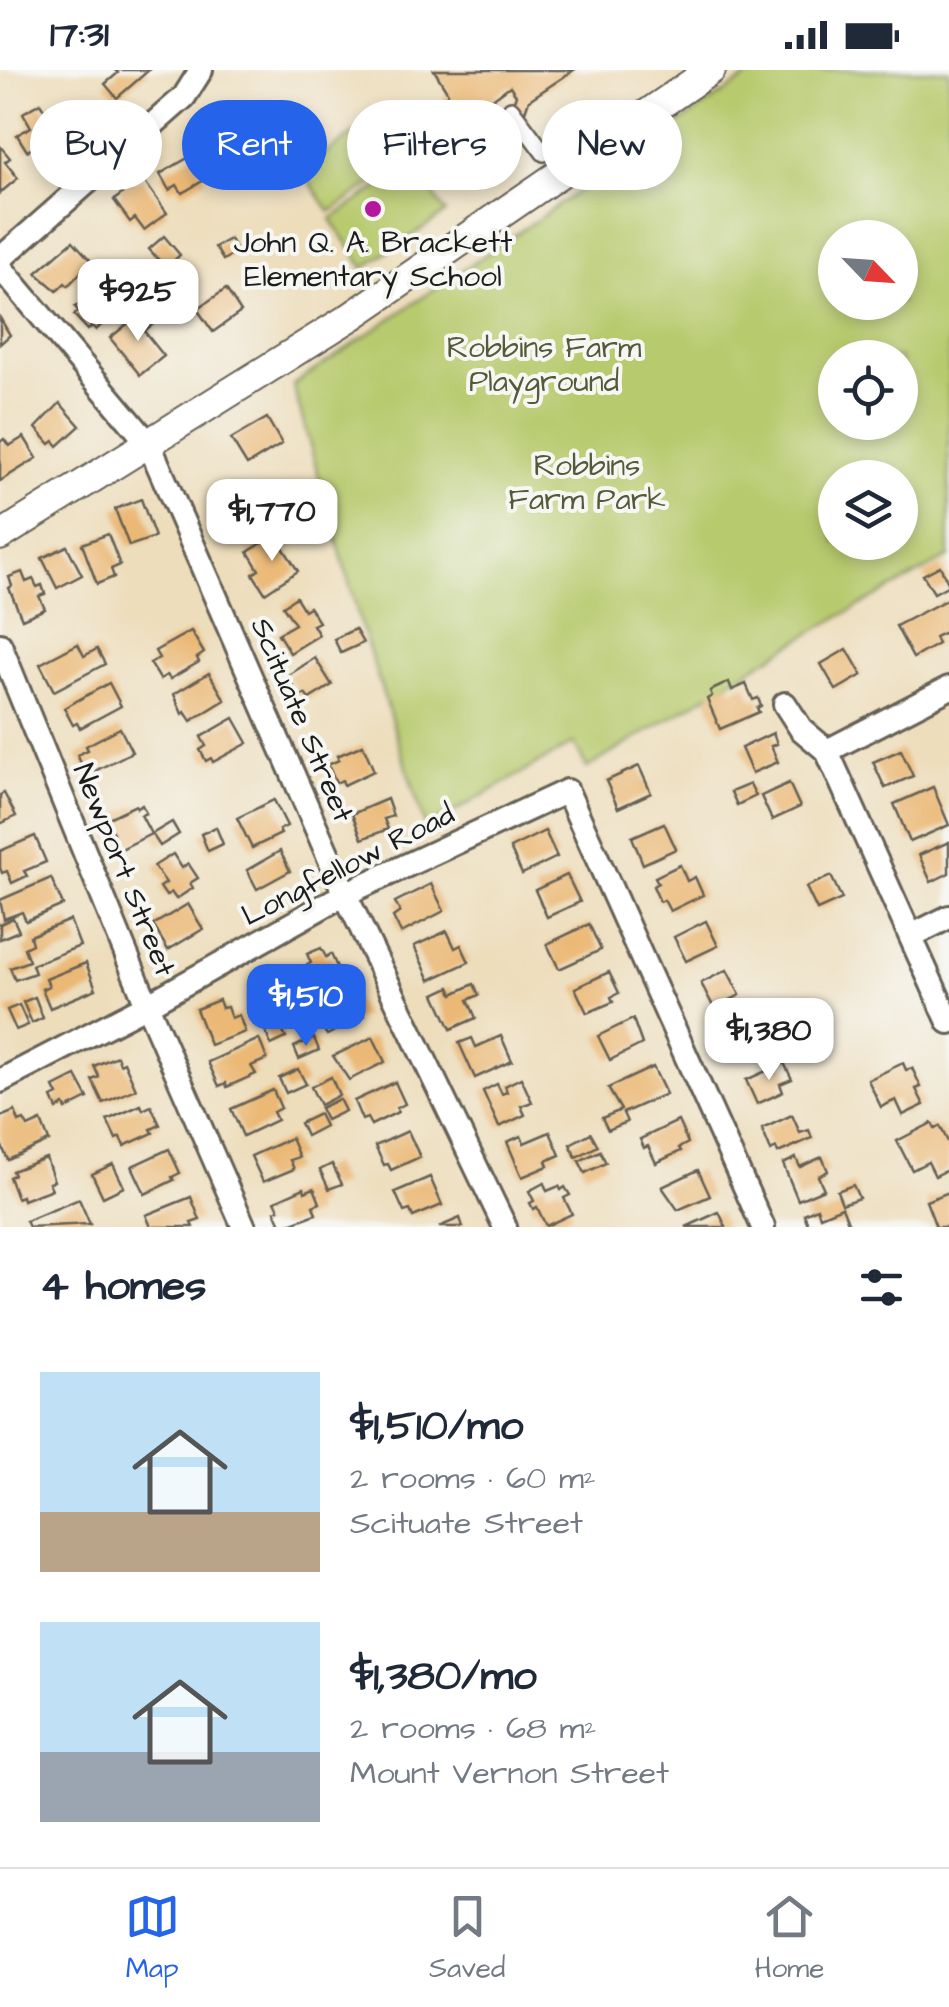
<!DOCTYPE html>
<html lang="en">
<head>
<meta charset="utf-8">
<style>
  body { margin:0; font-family:"Architects Daughter",sans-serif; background:#f2f2f3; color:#1f2937; height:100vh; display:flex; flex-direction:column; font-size:38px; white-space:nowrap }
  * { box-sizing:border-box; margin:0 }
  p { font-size:32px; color:#747a83 }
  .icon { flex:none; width:55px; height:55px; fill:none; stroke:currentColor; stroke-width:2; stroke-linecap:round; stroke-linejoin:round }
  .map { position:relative; height:1157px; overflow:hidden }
  .side { display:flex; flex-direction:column; background:#fff; flex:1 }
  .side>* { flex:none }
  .hud { position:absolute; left:30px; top:30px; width:890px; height:90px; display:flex; gap:20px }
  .needle { width:65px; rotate:115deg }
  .tools { position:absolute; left:818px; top:150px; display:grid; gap:20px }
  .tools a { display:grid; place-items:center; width:100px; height:100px; border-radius:50%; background:#fff; box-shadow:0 5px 15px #0003; font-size:50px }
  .price { position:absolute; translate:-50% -85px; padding:0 22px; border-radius:20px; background:#fff; color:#222; font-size:32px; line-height:65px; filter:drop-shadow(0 2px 5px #0008) }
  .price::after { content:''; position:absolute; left:50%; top:60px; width:30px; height:22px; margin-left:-15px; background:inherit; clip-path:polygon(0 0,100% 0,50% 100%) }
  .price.active { background:#2563eb; color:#fff }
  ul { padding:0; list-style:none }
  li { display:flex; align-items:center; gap:30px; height:250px; padding:0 40px }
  li span { display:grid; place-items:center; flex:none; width:280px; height:200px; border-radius:0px; color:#555 }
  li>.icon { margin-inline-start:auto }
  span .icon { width:120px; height:120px; fill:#fffc; stroke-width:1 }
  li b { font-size:42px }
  h2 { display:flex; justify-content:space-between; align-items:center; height:120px; padding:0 40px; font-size:42px }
  .chip { padding:0 35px; border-radius:45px; background:#fff; box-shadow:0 5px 15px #0003; font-size:35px; line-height:90px }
  .chip.active { background:#2563eb; color:#fff }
  .status { display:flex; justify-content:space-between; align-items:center; height:70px; padding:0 50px; background:#fff; direction:ltr }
  .status svg { height:28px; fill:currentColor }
  .tab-bar { display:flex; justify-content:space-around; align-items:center; height:140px; border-top:2px solid #e0e1e3; background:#fff; font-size:28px; color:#747a83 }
  .tab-bar a { display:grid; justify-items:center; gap:5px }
  .tab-bar .active { color:#2563eb }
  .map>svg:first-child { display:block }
  .green { fill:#b8ca6e; stroke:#6a7345; stroke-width:2.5; fill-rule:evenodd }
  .building { fill:#ebb874 }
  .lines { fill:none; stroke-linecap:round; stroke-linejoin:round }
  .pedestrian-casing { stroke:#656054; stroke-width:20 }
  .minor-casing { stroke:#656054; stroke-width:28 }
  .tertiary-casing { stroke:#656054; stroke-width:32 }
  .pedestrian { stroke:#fff; stroke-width:15 }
  .minor { stroke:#fff; stroke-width:22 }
  .tertiary { stroke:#fff; stroke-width:28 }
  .poi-dot { fill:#b5179e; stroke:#f6f6f2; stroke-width:4 }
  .labels { text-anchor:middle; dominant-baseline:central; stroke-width:8; stroke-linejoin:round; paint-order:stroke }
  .poi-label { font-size:30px; fill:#1c1c1c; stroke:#f6f6f2 }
  .park-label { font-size:30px; fill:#535939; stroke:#f6f6f2 }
  .street-label { font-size:30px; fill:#1c1c1c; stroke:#f6f6f2 }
</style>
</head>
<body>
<div class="status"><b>17:31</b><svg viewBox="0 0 49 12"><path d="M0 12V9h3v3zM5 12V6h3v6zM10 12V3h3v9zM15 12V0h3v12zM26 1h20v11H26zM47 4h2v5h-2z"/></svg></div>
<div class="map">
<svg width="949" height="1157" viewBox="0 0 949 1157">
  <rect width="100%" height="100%" fill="#f6f6f2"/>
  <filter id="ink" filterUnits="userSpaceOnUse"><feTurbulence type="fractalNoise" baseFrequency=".01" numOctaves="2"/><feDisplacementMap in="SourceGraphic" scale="20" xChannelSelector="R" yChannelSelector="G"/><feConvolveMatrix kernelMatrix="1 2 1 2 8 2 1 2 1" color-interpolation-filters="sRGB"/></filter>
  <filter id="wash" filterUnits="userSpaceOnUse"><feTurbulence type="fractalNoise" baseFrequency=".0048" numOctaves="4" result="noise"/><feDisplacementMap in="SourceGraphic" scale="40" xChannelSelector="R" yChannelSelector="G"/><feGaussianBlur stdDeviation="2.25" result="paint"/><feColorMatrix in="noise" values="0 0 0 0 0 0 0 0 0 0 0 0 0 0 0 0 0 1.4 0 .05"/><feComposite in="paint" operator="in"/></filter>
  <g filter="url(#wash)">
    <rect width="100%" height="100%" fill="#edddbb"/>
    <g class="green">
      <path d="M758,0H949V487L817,559L587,698L574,673L426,758L361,555L293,315ZM835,168H900V232H835ZM835,288H900V352H835ZM835,408H900V472H835Z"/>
      <path d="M372,51L401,94L330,142L301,100Z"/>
      <path d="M413,94L446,143L364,198L331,149Z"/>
    </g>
    <g id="blocks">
      <g class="building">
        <path d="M115,0H149L117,28L105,14L118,3Z"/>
        <path d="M434,0H574L529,30L525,42L512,37L516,25L510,16L465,49L454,51L443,44V30L448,23Z"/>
        <path d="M40,33L48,46L58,40L66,54L55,60L57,63L27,81L17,65L31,57L23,43Z"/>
        <path d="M0,76L10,88L5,92L18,108L0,123Z"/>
        <path d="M193,85L206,109L182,123L177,115L169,120L160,104Z"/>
        <path d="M132,108L136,113L142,108L167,143L144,160L135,148L130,152L114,130L122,124L118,119Z"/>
        <path d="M164,166L180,185L166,198L149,179Z"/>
        <path d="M230,169L237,182L223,190L215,177Z"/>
        <path d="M73,171L91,191L68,216L65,213L57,221L36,203Z"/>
        <path d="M106,209L127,231L96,260L92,256L88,260L74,245L79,241L75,237Z"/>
        <path d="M226,219L241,242L213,262L197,239Z"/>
        <path d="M142,242L152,255L144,261L164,286L140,305L110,268Z"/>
        <path d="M0,248L10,265L0,274Z"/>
        <path d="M60,333L80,356L58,376L54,371L50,374L36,358Z"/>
        <path d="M267,348L282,374L247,395L231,369Z"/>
        <path d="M24,367L37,388L0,411V372L4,369L9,376Z"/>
        <path d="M269,422L281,443L244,464L232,442Z"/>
        <path d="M141,429L155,467L129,476L115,439Z"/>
        <path d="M108,464L120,495L111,499L114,507L97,514L82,474Z"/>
        <path d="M275,465L298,501L265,523L253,504L259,500L248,482Z"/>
        <path d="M67,476L82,505L57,518L42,488Z"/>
        <path d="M940,496L949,515L934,523L923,505Z"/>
        <path d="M22,502L26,512L33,509L37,517L42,515L45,524L39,526L45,539L22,549L9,518L12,516L9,507Z"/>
        <path d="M296,527L304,540L309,537L319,552L313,555L319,565L290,583L278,564L295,554L283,536Z"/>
        <path d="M946,530L949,536V560L935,567L938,574L913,588L896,556Z"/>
        <path d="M355,559L363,573L341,583L334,569Z"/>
        <path d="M191,561L204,583L197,588L199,592L170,609L167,605L160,609L150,593L159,588L155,581Z"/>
        <path d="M78,574L84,586L97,579L105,594L54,621L40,594Z"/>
        <path d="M847,579L862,605L836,620L821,594Z"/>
        <path d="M315,588L332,615L309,629L305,624L300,627L287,606Z"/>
        <path d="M209,603L225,630L191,651L185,642L182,644L174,624Z"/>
        <path d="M729,612L732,620L746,614L753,630L758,628L761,636L757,638L759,642L720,659L707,629L712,626L710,621Z"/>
        <path d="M109,613L121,636L80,658L77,653L73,655L64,638Z"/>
        <path d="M234,648L248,673L213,692L211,688L206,691L200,680L206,676L201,667Z"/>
        <path d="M120,658L132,682L87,705L77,685L88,680L86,676Z"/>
        <path d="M773,663L777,674L771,676L778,692L752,703L741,678Z"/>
        <path d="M363,675L374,701L344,715L342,710L336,713L328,695L339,690L337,686Z"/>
        <path d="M901,680L913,706L885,718L873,692Z"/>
        <path d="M639,696L651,723L618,738L606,711Z"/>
        <path d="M789,713L800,737L772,750L761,726Z"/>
        <path d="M750,714L756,726L737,735L731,722Z"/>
        <path d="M933,717L949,755L910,772L894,734Z"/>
        <path d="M4,723L16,746L0,754V725Z"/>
        <path d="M387,729L393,746L384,749L388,759L362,769L352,744Z"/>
        <path d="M274,730L287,756L279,760L281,764L252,778L237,748Z"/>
        <path d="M136,735L137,738L142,735L146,743L141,745L151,764L117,781L109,765L113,763L106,749Z"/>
        <path d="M172,752L179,764L160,776L152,764Z"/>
        <path d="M664,753L676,779L643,794L632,767Z"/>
        <path d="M216,757L223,774L208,781L201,764Z"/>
        <path d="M545,761L557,787L522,804L510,778Z"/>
        <path d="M35,766L46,792L24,801L27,806L12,813L7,801L2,803L0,798V781Z"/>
        <path d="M949,772V803L931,812L919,785Z"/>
        <path d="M280,781L290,801L257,819L247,800Z"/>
        <path d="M173,784L182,798L188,793L198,808L190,813L193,818L176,829L171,822L166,826L160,817L166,813L154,796Z"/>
        <path d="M680,795L687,811L695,807L703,825L670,841L664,830L660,832L653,816L658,813L655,807Z"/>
        <path d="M567,805L580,832L547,847L535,820Z"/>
        <path d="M831,806L842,829L817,840L806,817Z"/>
        <path d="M51,808L63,835L26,851L22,842L4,849L0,830Z"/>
        <path d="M431,814L444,841L401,863L393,847L400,842L395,832Z"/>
        <path d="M188,834L203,859L168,880L153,855Z"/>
        <path d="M13,848L19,861L0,869V854Z"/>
        <path d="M70,850L80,876L32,895L35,903L15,910L10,898L29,891L24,878L32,874L30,866Z"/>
        <path d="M706,851L718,876L686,891L674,867Z"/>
        <path d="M589,854L601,880L559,899L547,874Z"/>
        <path d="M447,861L455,878L461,875L469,892L430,910L414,876Z"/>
        <path d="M321,878L326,887L331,884L342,908L306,925L298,907L302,906L299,899L311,893L307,884Z"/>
        <path d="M86,893L96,919L50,938L42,919L49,916L46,909Z"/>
        <path d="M727,900L740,925L714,938L701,913Z"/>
        <path d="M609,902L619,923L611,927L613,932L587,943L575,918Z"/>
        <path d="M275,904L286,923L274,929L263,910Z"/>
        <path d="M474,914L479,925L468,930L476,948L451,959L435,924L450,917L453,924Z"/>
        <path d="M351,921L364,946L327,965L311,941Z"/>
        <path d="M35,927L43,948L32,953L23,932Z"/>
        <path d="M219,930L222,938L227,937L231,948L239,945L245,962L210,975L196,939Z"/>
        <path d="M19,935L28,955L16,960L7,940Z"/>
        <path d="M760,941L773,966L730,987L717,962Z"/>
        <path d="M633,949L642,974L610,990L598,966Z"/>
        <path d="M278,952L286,968L271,975L264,958Z"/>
        <path d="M501,966L512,991L475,1008L459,973L472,968L476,977Z"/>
        <path d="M373,967L385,992L349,1010L333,986Z"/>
        <path d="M314,968L319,980L299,989L294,977Z"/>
        <path d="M259,969L267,989L251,996L256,1004L227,1017L226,1013L219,1016L208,992Z"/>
        <path d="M117,986L120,994L124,992L136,1019L103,1033L92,1010L99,1007L94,996Z"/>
        <path d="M784,993L792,1009L780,1014L783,1022L757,1034L746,1010Z"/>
        <path d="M903,993L906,1000L912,998L921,1017L916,1019L924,1035L903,1045L896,1030L881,1037L868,1010Z"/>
        <path d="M653,997L666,1024L623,1043L627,1052L608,1060L602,1048L621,1040L608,1018Z"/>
        <path d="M298,999L306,1014L286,1023L279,1008Z"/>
        <path d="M76,1006L88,1028L66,1039L64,1035L57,1039L52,1028L58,1025L54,1017Z"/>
        <path d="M331,1007L339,1025L320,1035L311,1017Z"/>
        <path d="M521,1008L532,1032L521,1036L525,1045L499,1057L483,1021L497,1014L502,1024L507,1022L505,1016Z"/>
        <path d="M395,1012L405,1034L397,1038L398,1042L371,1055L367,1048L362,1050L354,1031Z"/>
        <path d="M273,1020L281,1038L273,1042L277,1050L243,1066L231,1039Z"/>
        <path d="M339,1029L345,1041L326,1050L320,1038Z"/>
        <path d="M141,1035L143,1040L151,1036L160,1055L151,1059L153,1063L124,1076L120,1067L116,1069L107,1050Z"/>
        <path d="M15,1041L19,1052L24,1050L28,1057L41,1051L49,1071L8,1090L0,1072V1047Z"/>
        <path d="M319,1044L325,1056L306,1066L300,1053Z"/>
        <path d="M792,1045L800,1063L809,1060L812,1068L778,1083L776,1078L771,1081L762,1059Z"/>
        <path d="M678,1051L688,1073L679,1078L681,1081L656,1093L648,1076L644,1078L640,1069Z"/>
        <path d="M932,1053L935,1059L940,1056L949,1074V1099L935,1106L928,1092L912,1100L897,1071Z"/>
        <path d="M408,1061L420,1087L391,1100L388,1094L384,1095L375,1076Z"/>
        <path d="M550,1062L560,1085L546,1091L548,1096L522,1107L507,1072L521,1066L524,1073Z"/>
        <path d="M591,1063L598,1076L576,1087L570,1074Z"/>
        <path d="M291,1068L299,1087L290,1090L294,1099L263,1112L251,1086Z"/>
        <path d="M169,1079L180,1103L172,1107L174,1110L145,1124L132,1096Z"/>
        <path d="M600,1081L606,1093L585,1103L579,1091Z"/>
        <path d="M822,1087L828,1101L818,1106L824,1119L798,1130L783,1094L796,1088L800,1097Z"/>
        <path d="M46,1088L54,1111L49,1113L52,1119L23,1130L22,1126L17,1128L9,1107L14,1105L12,1101Z"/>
        <path d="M113,1094L124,1117L103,1127L92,1104Z"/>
        <path d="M332,1094L342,1114L329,1119L320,1100Z"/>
        <path d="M698,1100L710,1126L678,1140L662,1117Z"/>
        <path d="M430,1107L442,1135L413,1147L410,1140L404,1142L395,1122Z"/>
        <path d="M544,1113L547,1121L559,1116L561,1120L565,1117L570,1125L564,1128L572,1144L546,1156L537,1137L533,1139L530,1133L534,1131L529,1121Z"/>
        <path d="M853,1115L859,1128L842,1134L837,1121Z"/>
        <path d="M304,1118L305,1122L314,1118L320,1133L313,1136L316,1144L282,1157L275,1141L279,1139L275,1131Z"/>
        <path d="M949,1122V1157H936L926,1131Z"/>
        <path d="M191,1127L200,1150L191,1153L193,1157H151L146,1145Z"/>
        <path d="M79,1129L90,1154L29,1157L26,1151Z"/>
        <path d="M842,1137L848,1152L840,1157H809L804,1144L817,1138L820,1146Z"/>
        <path d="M719,1142L726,1157H686Z"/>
        <path d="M460,1148L463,1157H439Z"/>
      </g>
    </g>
  </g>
  <g filter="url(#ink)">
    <use href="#blocks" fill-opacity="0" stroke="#656054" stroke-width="2.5"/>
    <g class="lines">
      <defs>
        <path id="pedestrian" d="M511,39L544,83"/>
        <g id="minor">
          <path d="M0,189L184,27L201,0"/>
          <path d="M0,197L149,374L345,824L505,1157"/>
          <path d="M0,575L147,935L244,1157"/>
          <path d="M785,634L801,659L827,681L949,952"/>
          <path d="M827,681L949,618"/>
          <path d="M911,866L949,847"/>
          <path d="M0,1011L147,935L345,824L567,721L763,1157"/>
        </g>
        <path id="tertiary" d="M0,466L352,246L711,0"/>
      </defs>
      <use href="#pedestrian" class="pedestrian-casing"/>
      <use href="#minor" class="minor-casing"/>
      <use href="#tertiary" class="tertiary-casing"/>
      <use href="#pedestrian" class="pedestrian"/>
      <use href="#minor" class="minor"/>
      <use href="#tertiary" class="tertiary"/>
    </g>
  </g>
  <circle class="poi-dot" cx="373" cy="139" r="10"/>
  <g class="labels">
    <g class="poi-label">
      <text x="373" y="173">John Q. A. Brackett<tspan x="373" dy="34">Elementary School</tspan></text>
    </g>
    <g class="park-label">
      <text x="544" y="278">Robbins Farm<tspan x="544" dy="34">Playground</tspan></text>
      <text x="587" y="396">Robbins<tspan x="587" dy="34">Farm Park</tspan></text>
    </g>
    <g class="street-label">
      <text transform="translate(302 650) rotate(67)">Scituate Street</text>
      <text transform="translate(348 795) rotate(-27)">Longfellow Road</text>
      <text transform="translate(124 800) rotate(68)">Newport Street</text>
    </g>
  </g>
</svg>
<div class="tools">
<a><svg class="needle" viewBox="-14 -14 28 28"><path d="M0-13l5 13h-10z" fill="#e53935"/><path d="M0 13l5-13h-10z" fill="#747a83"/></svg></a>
<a><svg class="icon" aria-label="locate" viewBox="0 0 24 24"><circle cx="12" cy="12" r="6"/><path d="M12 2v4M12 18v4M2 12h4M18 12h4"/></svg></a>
<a><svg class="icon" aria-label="layers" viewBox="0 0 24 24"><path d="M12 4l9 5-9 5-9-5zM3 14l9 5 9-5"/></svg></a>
</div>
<b class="price" style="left:138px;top:274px">$925</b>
<b class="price" style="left:272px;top:494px">$1,770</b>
<b class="price active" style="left:306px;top:979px">$1,510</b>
<b class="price" style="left:769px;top:1013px">$1,380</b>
<div class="hud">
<a class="chip">Buy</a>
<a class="chip active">Rent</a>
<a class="chip">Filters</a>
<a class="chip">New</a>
</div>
</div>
<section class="side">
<h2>4 homes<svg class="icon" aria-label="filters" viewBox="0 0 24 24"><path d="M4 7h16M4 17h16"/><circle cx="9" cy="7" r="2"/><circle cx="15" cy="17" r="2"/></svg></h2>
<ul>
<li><span style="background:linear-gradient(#bfe0f5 70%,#b9a48a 0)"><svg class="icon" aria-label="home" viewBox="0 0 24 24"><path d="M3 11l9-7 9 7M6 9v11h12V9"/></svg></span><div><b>$1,510/mo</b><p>2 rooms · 60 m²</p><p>Scituate Street</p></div></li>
<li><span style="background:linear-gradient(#bfe0f5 65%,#9aa5b1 0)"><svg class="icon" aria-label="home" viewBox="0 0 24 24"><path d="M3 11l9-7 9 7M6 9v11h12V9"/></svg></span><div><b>$1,380/mo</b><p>2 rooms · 68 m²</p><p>Mount Vernon Street</p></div></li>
</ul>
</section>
<nav class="tab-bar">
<a class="active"><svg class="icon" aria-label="map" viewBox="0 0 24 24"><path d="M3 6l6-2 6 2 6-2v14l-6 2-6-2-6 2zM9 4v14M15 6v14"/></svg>Map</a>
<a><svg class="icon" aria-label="saved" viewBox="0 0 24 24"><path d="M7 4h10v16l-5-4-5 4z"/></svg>Saved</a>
<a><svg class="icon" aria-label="home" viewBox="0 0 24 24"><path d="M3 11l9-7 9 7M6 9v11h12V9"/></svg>Home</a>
</nav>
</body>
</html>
